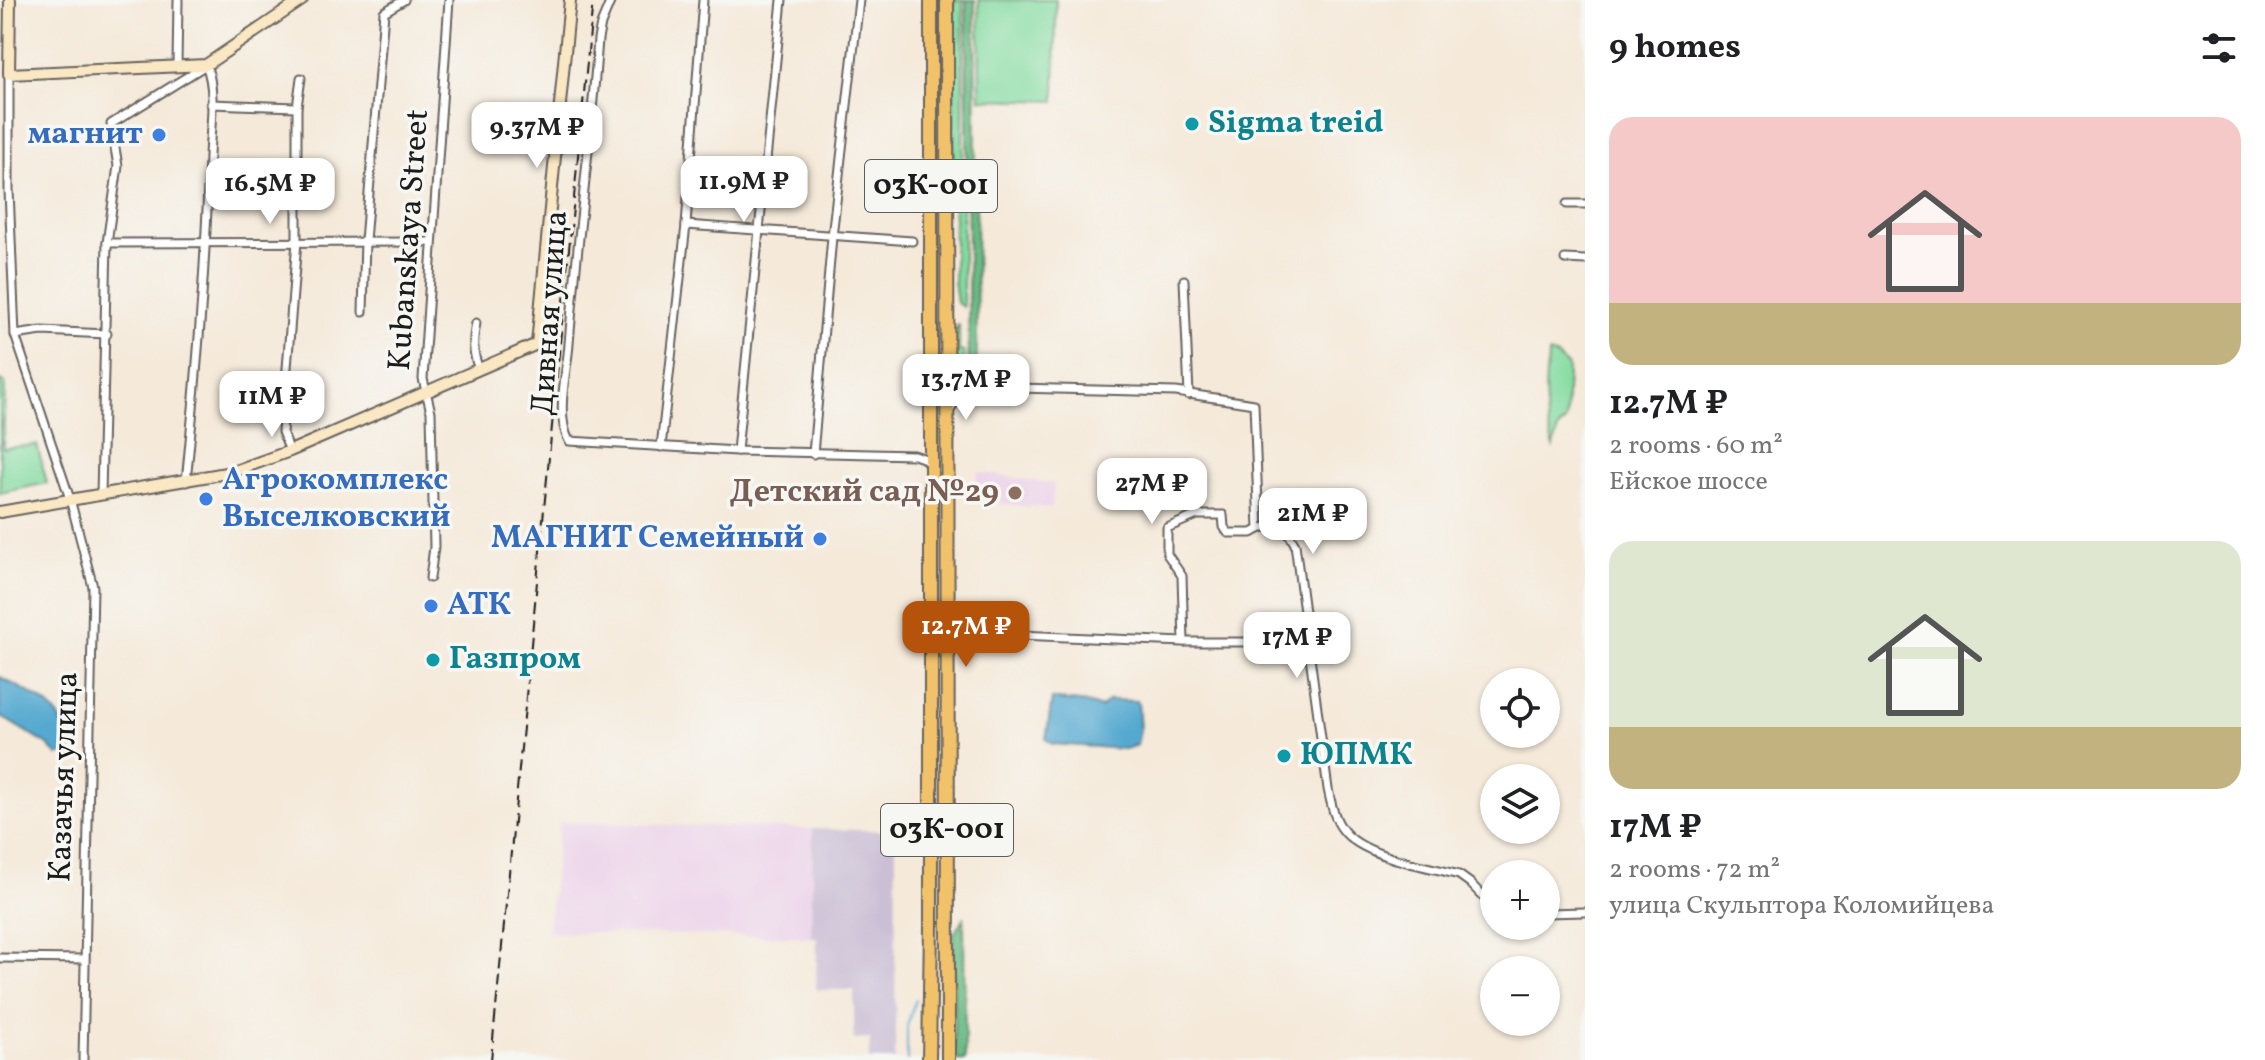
<!DOCTYPE html>
<html lang="en">
<head>
<meta charset="utf-8">
<style>
  body { margin:0; font-family:Vollkorn,serif; background:#f2f2f2; color:#202124; height:100vh; display:flex; flex-direction:column; font-size:30px; white-space:nowrap }
  * { box-sizing:border-box; margin:0 }
  p { font-size:26px; color:#757577 }
  .icon { flex:none; width:44px; height:44px; fill:none; stroke:currentColor; stroke-width:2; stroke-linecap:round; stroke-linejoin:round }
  .map { position:relative; flex:1; overflow:hidden }
  .panel { display:flex; flex-direction:column; background:#fff; width:680px }
  .panel>* { flex:none }
  .tools { position:absolute; left:1480px; top:668px; display:grid; gap:16px }
  .tools a { display:grid; place-items:center; width:80px; height:80px; border-radius:50%; background:#fff; box-shadow:0 2px 6px #0004; font-size:40px }
  .price { position:absolute; translate:-50% -68px; padding:0 18px; border-radius:16px; background:#fff; color:#222; font-size:26px; line-height:52px; filter:drop-shadow(0 2px 4px #0008) }
  .price::after { content:''; position:absolute; left:50%; top:48px; width:24px; height:18px; margin-left:-12px; background:inherit; clip-path:polygon(0 0,100% 0,50% 100%) }
  .price.active { background:#b45309; color:#fff }
  ul { padding:0; list-style:none }
  li { display:grid; align-content:center; gap:16px; height:424px; padding:0 24px }
  li span { display:grid; place-items:center; height:248px; border-radius:24px; color:#555 }
  li>.icon { margin-inline-start:auto }
  span .icon { width:144px; height:144px; fill:#fffc; stroke-width:1 }
  li b { font-size:34px }
  h2 { display:flex; justify-content:space-between; align-items:center; height:96px; padding:0 24px; font-size:34px }
  main { display:flex; flex:1; min-height:0 }
  .map>svg:first-child { display:block }
  .built { fill:#ecd1ea }
  .industrial { fill:#cbbfd5 }
  .green { fill:#83dba0; stroke:#507c5e; stroke-width:2 }
  .forest { fill:#6abb86; stroke:#436c51; stroke-width:2 }
  .water { fill:#54a9d0; stroke:#386276; stroke-width:2 }
  .lines { fill:none; stroke-linecap:round; stroke-linejoin:round }
  .stream { stroke:#54a9d0; stroke-width:2 }
  .street-casing { stroke:#68645e; stroke-width:11 }
  .secondary-casing { stroke:#68645e; stroke-width:14 }
  .primary-casing { stroke:#68645e; stroke-width:16 }
  .street { stroke:#fff; stroke-width:7 }
  .secondary { stroke:#fae7c3; stroke-width:10 }
  .primary { stroke:#f2c26a; stroke-width:12 }
  .rail { stroke:#1c1c1c; stroke-width:2; stroke-dasharray:12 6; stroke-linecap:butt }
  .culture-dot { fill:#0f9aa8; stroke:#f6f6f2; stroke-width:3 }
  .shop-dot { fill:#3f7fe0; stroke:#f6f6f2; stroke-width:3 }
  .education-dot { fill:#8d6e63; stroke:#f6f6f2; stroke-width:3 }
  .labels { text-anchor:middle; dominant-baseline:central; stroke-width:7; stroke-linejoin:round; paint-order:stroke }
  .shield { fill:#f6f6f2; stroke:#5d5d5c; stroke-width:2 }
  .shield-label { font-size:30px; font-weight:bold; fill:#1c1c1c }
  .culture-label { font-size:32px; font-weight:bold; fill:#0d838f; stroke:#f6f6f2; text-anchor:start }
  .shop-label { font-size:32px; font-weight:bold; fill:#366cbe; stroke:#f6f6f2; text-anchor:end }
  .street-label { font-size:32px; fill:#1c1c1c; stroke:#f6f6f2 }
  .education-label { font-size:32px; font-weight:bold; fill:#785e54; stroke:#f6f6f2; text-anchor:end }
</style>
</head>
<body>
<main>
<div class="map">
<svg width="1585" height="1060" viewBox="0 0 1585 1060">
  <rect width="100%" height="100%" fill="#f6f6f2"/>
  <filter id="ink" filterUnits="userSpaceOnUse"><feTurbulence type="fractalNoise" baseFrequency=".0125" numOctaves="2"/><feDisplacementMap in="SourceGraphic" scale="16" xChannelSelector="R" yChannelSelector="G"/><feConvolveMatrix kernelMatrix="1 2 1 2 8 2 1 2 1" color-interpolation-filters="sRGB"/></filter>
  <filter id="wash" filterUnits="userSpaceOnUse"><feTurbulence type="fractalNoise" baseFrequency=".006" numOctaves="4" result="noise"/><feDisplacementMap in="SourceGraphic" scale="32" xChannelSelector="R" yChannelSelector="G"/><feGaussianBlur stdDeviation="1.8" result="paint"/><feColorMatrix in="noise" values="0 0 0 0 0 0 0 0 0 0 0 0 0 0 0 0 0 1.4 0 .05"/><feComposite in="paint" operator="in"/></filter>
  <g filter="url(#wash)">
    <rect width="100%" height="100%" fill="#f5e9d9"/>
    <g class="built">
      <path d="M977,472L1054,484L1052,508L976,502Z"/>
      <path d="M560,822L813,829L811,937L548,932Z"/>
    </g>
    <path class="industrial" d="M813,829L896,831L895,1060H869L870,1039L854,1040V990H816L817,937H811Z"/>
    <g class="green">
      <path d="M954,0H963V307L957,303L954,280Z"/>
      <path d="M979,0H1056L1055,101L980,99Z"/>
      <path d="M959,325V351L964,352L965,380C949,360 952,350 957,326Z"/>
      <path d="M1549,354L1558,357L1568,367L1566,421L1558,429L1554,447C1544,423 1543,380 1549,354Z"/>
      <path d="M0,381L5,382L3,448L37,445L47,483L0,493Z"/>
    </g>
    <g class="forest">
      <path d="M966,0H975L977,379L969,380Z"/>
      <path d="M964,918L965,1060H954L953,935Z"/>
    </g>
    <g class="water">
      <path d="M0,677C20,688 52,701 62,723C67,732 67,744 71,754L57,755L48,745L0,716Z"/>
      <path d="M1052,699C1070,703 1083,699 1100,708L1109,700L1138,701L1140,730L1137,745L1125,749L1052,744L1046,739Z"/>
    </g>
    <g class="lines">
      <path class="stream" d="M907,1060V1026L915,1000"/>
    </g>
  </g>
  <g filter="url(#ink)">
    <g class="lines">
      <defs>
        <g id="street">
          <path d="M611,0L601,24L598,39C591,141 577,242 569,344C567,373 555,414 569,441L737,451L914,455L923,458L930,464"/>
          <path d="M177,66L178,0"/>
          <path d="M9,74V190L15,335L70,499L93,587L83,1060"/>
          <path d="M211,104L297,107V241L282,432L290,451"/>
          <path d="M297,107L301,78"/>
          <path d="M1567,204H1585"/>
          <path d="M686,225L912,241"/>
          <path d="M107,243L432,242"/>
          <path d="M1565,259L1585,260"/>
          <path d="M1184,280L1189,395"/>
          <path d="M363,312L365,241L384,12L404,0"/>
          <path d="M476,323C473,339 472,353 479,369"/>
          <path d="M15,335L42,331L107,334"/>
          <path d="M950,364L967,388"/>
          <path d="M951,409C956,398 963,388 976,387L1176,392L1254,404L1259,529L1252,533H1228L1224,527L1223,515H1197L1167,528V554L1182,576L1184,642"/>
          <path d="M661,447L686,225L703,0"/>
          <path d="M737,451L782,0"/>
          <path d="M813,454L832,237L859,0"/>
          <path d="M101,495L107,243L118,166L111,124L206,65C217,91 210,128 209,156C206,265 197,373 186,482"/>
          <path d="M1259,529L1269,526L1287,531L1295,544L1308,642"/>
          <path d="M430,578L434,547L431,412L423,379L449,0"/>
          <path d="M950,610L955,622L973,633"/>
          <path d="M951,654L955,645L973,633L1184,642H1308L1328,789C1331,803 1334,819 1343,830C1363,857 1427,866 1459,875L1470,883L1494,908"/>
          <path d="M1546,913L1585,912"/>
          <path d="M0,958L84,959"/>
        </g>
        <g id="secondary">
          <path d="M10,0L9,74L206,65L302,0"/>
          <path d="M0,512L232,472L290,451L537,344L570,0"/>
        </g>
        <g id="primary">
          <path d="M947,0L948,1060"/>
          <path d="M929,1060L931,926V0"/>
        </g>
      </defs>
      <use href="#street" class="street-casing"/>
      <use href="#secondary" class="secondary-casing"/>
      <use href="#primary" class="primary-casing"/>
      <use href="#street" class="street"/>
      <use href="#secondary" class="secondary"/>
      <use href="#primary" class="primary"/>
      <path class="rail" d="M491,1060L593,0"/>
    </g>
  </g>
  <g class="culture-dot">
    <circle cx="1192" cy="124" r="8"/>
    <circle cx="433" cy="660" r="8"/>
    <circle cx="1284" cy="756" r="8"/>
  </g>
  <g class="shop-dot">
    <circle cx="159" cy="135" r="8"/>
    <circle cx="206" cy="499" r="8"/>
    <circle cx="820" cy="539" r="8"/>
    <circle cx="431" cy="606" r="8"/>
  </g>
  <circle class="education-dot" cx="1015" cy="493" r="8"/>
  <g class="labels">
    <g class="shield">
      <rect x="865" y="160" width="132" height="52" rx="6"/>
      <rect x="881" y="804" width="132" height="52" rx="6"/>
    </g>
    <g class="shield-label">
      <text x="931" y="186">03К-001</text>
      <text x="947" y="830">03К-001</text>
    </g>
    <g class="culture-label">
      <text x="1208" y="124">Sigma treid</text>
      <text x="449" y="660">Газпром</text>
      <text x="1300" y="756">ЮПМК</text>
    </g>
    <g class="shop-label">
      <text x="143" y="135">магнит</text>
      <text x="222" y="481" text-anchor="start">Агрокомплекс<tspan x="222" dy="37">Выселковский</tspan></text>
      <text x="804" y="539">МАГНИТ Семейный</text>
      <text x="447" y="606" text-anchor="start">АТК</text>
    </g>
    <g class="street-label">
      <text transform="translate(410 240) rotate(-86)">Kubanskaya Street</text>
      <text transform="translate(551 313) rotate(-86)">Дивная улица</text>
      <text transform="translate(65 777) rotate(-88)">Казачья улица</text>
    </g>
    <g class="education-label">
      <text x="999" y="493">Детский сад №29</text>
    </g>
  </g>
</svg>
<div class="tools">
<a><svg class="icon" aria-label="locate" viewBox="0 0 24 24"><circle cx="12" cy="12" r="6"/><path d="M12 2v4M12 18v4M2 12h4M18 12h4"/></svg></a>
<a><svg class="icon" aria-label="layers" viewBox="0 0 24 24"><path d="M12 4l9 5-9 5-9-5zM3 14l9 5 9-5"/></svg></a>
<a>+</a>
<a>−</a>
</div>
<b class="price" style="left:537px;top:170px">9.37M ₽</b>
<b class="price" style="left:744px;top:224px">11.9M ₽</b>
<b class="price" style="left:270px;top:226px">16.5M ₽</b>
<b class="price" style="left:966px;top:422px">13.7M ₽</b>
<b class="price" style="left:272px;top:439px">11M ₽</b>
<b class="price" style="left:1152px;top:526px">27M ₽</b>
<b class="price" style="left:1313px;top:556px">21M ₽</b>
<b class="price active" style="left:966px;top:669px">12.7M ₽</b>
<b class="price" style="left:1297px;top:680px">17M ₽</b>
</div>
<section class="panel">
<h2>9 homes<svg class="icon" aria-label="filters" viewBox="0 0 24 24"><path d="M4 7h16M4 17h16"/><circle cx="9" cy="7" r="2"/><circle cx="15" cy="17" r="2"/></svg></h2>
<ul>
<li><span style="background:linear-gradient(#f6c9c9 75%,#c2b280 0)"><svg class="icon" aria-label="home" viewBox="0 0 24 24"><path d="M3 11l9-7 9 7M6 9v11h12V9"/></svg></span><div><b>12.7M ₽</b><p>2 rooms · 60 m²</p><p>Ейское шоссе</p></div></li>
<li><span style="background:linear-gradient(#dfe7d0 75%,#c2b280 0)"><svg class="icon" aria-label="home" viewBox="0 0 24 24"><path d="M3 11l9-7 9 7M6 9v11h12V9"/></svg></span><div><b>17M ₽</b><p>2 rooms · 72 m²</p><p>улица Скульптора Коломийцева</p></div></li>
</ul>
</section>
</main>
</body>
</html>
